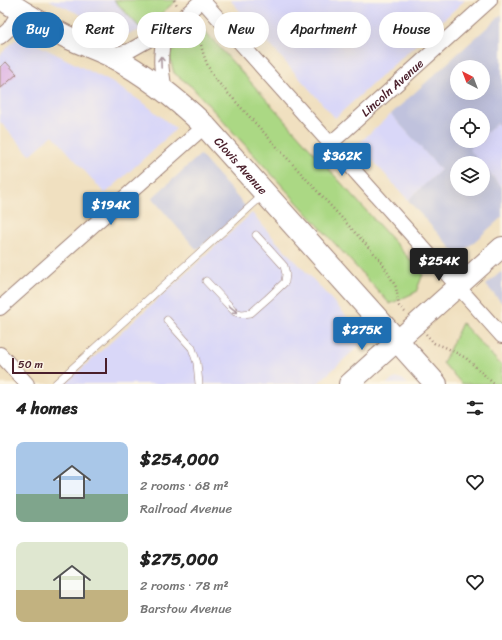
<!DOCTYPE html>
<html lang="en">
<head>
<meta charset="utf-8">
<style>
  body { margin:0; font-family:Sriracha,sans-serif; background:#f6f6f6; color:#222; height:100vh; display:flex; flex-direction:column; font-size:15px; white-space:nowrap }
  * { box-sizing:border-box; margin:0 }
  p { font-size:13px; color:#767676 }
  .icon { flex:none; width:22px; height:22px; fill:none; stroke:currentColor; stroke-width:2; stroke-linecap:round; stroke-linejoin:round }
  .map { position:relative; height:384px; overflow:hidden }
  .drawer { display:flex; flex-direction:column; background:#fff; flex:1 }
  .drawer>* { flex:none }
  .guide { position:absolute; left:12px; top:12px; width:478px; height:36px; display:flex; gap:8px }
  .needle { width:26px; rotate:318deg }
  .fabs { position:absolute; left:450px; top:60px; display:grid; gap:8px }
  .fabs a { display:grid; place-items:center; width:40px; height:40px; border-radius:50%; background:#fff; box-shadow:0 4px 16px #0002; font-size:20px }
  .scale { position:absolute; left:12px; bottom:10px; width:95px; box-sizing:border-box; padding-left:4px; border:2px solid #4a1f2b; border-top:0; font-size:11px; line-height:14px; white-space:nowrap; color:#4a1f2b; -webkit-text-stroke:3px #fcf5e5; paint-order:stroke }
  .price { position:absolute; translate:-50% -34px; padding:0 9px; border-radius:4px; background:#1f6fb2; color:#fff; font-size:13px; line-height:26px; filter:drop-shadow(0 1px 2px #0008) }
  .price::after { content:''; position:absolute; left:50%; top:24px; width:12px; height:9px; margin-left:-6px; background:inherit; clip-path:polygon(0 0,100% 0,50% 100%) }
  .price.current { background:#222; color:#fff }
  ul { padding:0; list-style:none }
  li { display:flex; align-items:center; gap:12px; height:100px; padding:0 16px }
  li span { display:grid; place-items:center; flex:none; width:112px; height:80px; border-radius:8px; color:#555 }
  li>.icon { margin-inline-start:auto }
  span .icon { width:48px; height:48px; fill:#fffc; stroke-width:1 }
  li b { font-size:17px }
  h2 { display:flex; justify-content:space-between; align-items:center; height:48px; padding:0 16px; font-size:17px }
  .chip { padding:0 14px; border-radius:18px; background:#fff; box-shadow:0 4px 16px #0002; font-size:14px; line-height:36px }
  .chip.current { background:#1f6fb2; color:#fff }
  .map>svg:first-child { display:block }
  .built { fill:#d9d7f8 }
  .industrial { fill:#c0c2dd; fill-rule:evenodd }
  .green { fill:#abd884; stroke:#7a7c58 }
  .building { fill:#ddb2e5 }
  .lines { fill:none; stroke-linecap:round; stroke-linejoin:round }
  .service-casing { stroke:#9d8076; stroke-width:8 }
  .minor-casing { stroke:#9d8076; stroke-width:16 }
  .secondary-casing { stroke:#9d8076; stroke-width:22 }
  .primary-casing { stroke:#9d8076; stroke-width:24 }
  .path { stroke:#9d8076; stroke-width:2.5; stroke-dasharray:1 3; stroke-linecap:butt }
  .service { stroke:#fff; stroke-width:7 }
  .minor { stroke:#fff; stroke-width:14 }
  .secondary { stroke:#fff; stroke-width:20 }
  .primary { stroke:#fff; stroke-width:22 }
  .oneway { stroke:#ae9aa0 }
  .labels { text-anchor:middle; dominant-baseline:central; stroke-width:3; stroke-linejoin:round; paint-order:stroke }
  .street-label { font-size:12px; fill:#4a1f2b; stroke:#fcf5e5 }
</style>
</head>
<body>
<div class="map">
<svg width="502" height="384" viewBox="0 0 502 384">
  <rect width="100%" height="100%" fill="#fcf5e5"/>
  <filter id="ink" filterUnits="userSpaceOnUse"><feTurbulence type="fractalNoise" baseFrequency=".025" numOctaves="2"/><feDisplacementMap in="SourceGraphic" scale="8" xChannelSelector="R" yChannelSelector="G"/><feConvolveMatrix kernelMatrix="1 2 1 2 8 2 1 2 1" color-interpolation-filters="sRGB"/></filter>
  <filter id="wash" filterUnits="userSpaceOnUse"><feTurbulence type="fractalNoise" baseFrequency=".012" numOctaves="4" result="noise"/><feDisplacementMap in="SourceGraphic" scale="16" xChannelSelector="R" yChannelSelector="G"/><feGaussianBlur stdDeviation="0.9" result="paint"/><feColorMatrix in="noise" values="0 0 0 0 0 0 0 0 0 0 0 0 0 0 0 0 0 1.4 0 .05"/><feComposite in="paint" operator="in"/></filter>
  <g filter="url(#wash)">
    <rect width="100%" height="100%" fill="#f0e0c0"/>
    <g class="built">
      <path d="M49,0H114L142,30L124,35Z"/>
      <path d="M232,0H465L335,118L231,1Z"/>
      <path d="M15,40H28L111,82L145,104L176,129L105,194L53,135L30,155L0,122V55Z"/>
      <path d="M391,114L441,170L408,200L358,144Z"/>
      <path d="M497,123L502,128V187L483,166V163H481L468,149L478,141H483V136Z"/>
      <path d="M252,213L275,240L310,276L361,332L360,345L317,384H65Z"/>
      <path d="M398,378L402,379L408,384H386L394,379Z"/>
    </g>
    <g class="industrial">
      <path d="M502,14V128L497,123L483,136V115H457V141H478L469,149L481,163H457V189H483V166L502,187V217L458,256L408,200L441,170L391,114ZM457,67H483V93H457Z"/>
      <path d="M200,155L246,207L197,250L152,198Z"/>
      <path d="M502,271V303L486,285Z"/>
    </g>
    <g class="green">
      <path d="M114,0H177L142,30Z"/>
      <path d="M203,29L423,274L416,292L390,304L192,87L174,73L169,55L177,46Z"/>
      <path d="M462,323L502,366V384H462L443,363Z"/>
    </g>
    <g id="blocks">
      <path class="building" d="M6,62L17,74L0,89V67Z"/>
    </g>
  </g>
  <g filter="url(#ink)">
    <use href="#blocks" fill-opacity="0" stroke="#9d8076" stroke-width="1"/>
    <g class="lines">
      <defs>
        <g id="service">
          <path d="M206,281L235,312L242,314L251,313L268,298L285,282L286,274L284,266L256,235"/>
          <path d="M167,320L192,348L197,363L199,384"/>
          <path d="M55,384L263,195"/>
        </g>
        <g id="minor">
          <path d="M202,0L502,336"/>
          <path d="M165,34C159,57 161,68 165,91"/>
          <path d="M0,37L9,29L20,11"/>
          <path d="M109,55L129,51L152,38L165,34L202,0"/>
          <path id="s1" d="M330,144L490,0"/>
          <path d="M0,308L205,126"/>
          <path d="M0,354L27,384"/>
        </g>
        <path id="secondary" d="M349,384L502,247"/>
        <g id="primary">
          <path id="s2" d="M4,0C23,13 44,25 65,36C79,43 95,48 109,55C145,74 176,98 205,126L436,384"/>
        </g>
      </defs>
      <use href="#service" class="service-casing"/>
      <use href="#minor" class="minor-casing"/>
      <use href="#secondary" class="secondary-casing"/>
      <use href="#primary" class="primary-casing"/>
      <g class="path">
        <path d="M174,0L177,5"/>
        <path d="M196,22L198,24C200,45 204,63 216,80L381,261L396,287L399,306L406,313"/>
        <path d="M426,334L434,343L445,347L466,358L494,384"/>
      </g>
      <use href="#service" class="service"/>
      <use href="#minor" class="minor"/>
      <use href="#secondary" class="secondary"/>
      <use href="#primary" class="primary"/>
    </g>
    <defs><path id="oneway-shaft" d="M-6 0H5M1.5-3L5.5 0L1.5 3" fill="none" stroke-width="1.6" stroke-linecap="round" stroke-linejoin="round"/></defs>
    <g class="oneway">
      <use href="#oneway-shaft" transform="translate(161 62) rotate(-92)"/>
      <use href="#oneway-shaft" transform="translate(233 309) rotate(39)"/>
    </g>
  </g>
  <g class="labels">
    <g class="street-label">
      <text stroke="none"><textPath href="#s1" startOffset="84">Lincoln Avenue</textPath></text>
      <text stroke="none"><textPath href="#s2" startOffset="292">Clovis Avenue</textPath></text>
    </g>
  </g>
</svg>
<div class="fabs">
<a><svg class="needle" viewBox="-14 -14 28 28"><path d="M0-13l5 13h-10z" fill="#e53935"/><path d="M0 13l5-13h-10z" fill="#767676"/></svg></a>
<a><svg class="icon" aria-label="locate" viewBox="0 0 24 24"><circle cx="12" cy="12" r="6"/><path d="M12 2v4M12 18v4M2 12h4M18 12h4"/></svg></a>
<a><svg class="icon" aria-label="layers" viewBox="0 0 24 24"><path d="M12 4l9 5-9 5-9-5zM3 14l9 5 9-5"/></svg></a>
</div>
<div class="scale">50 m</div>
<b class="price" style="left:342px;top:177px">$362K</b>
<b class="price" style="left:111px;top:226px">$194K</b>
<b class="price current" style="left:439px;top:282px">$254K</b>
<b class="price" style="left:362px;top:351px">$275K</b>
<div class="guide">
<a class="chip current">Buy</a>
<a class="chip">Rent</a>
<a class="chip">Filters</a>
<a class="chip">New</a>
<a class="chip">Apartment</a>
<a class="chip">House</a>
</div>
</div>
<section class="drawer">
<h2>4 homes<svg class="icon" aria-label="filters" viewBox="0 0 24 24"><path d="M4 7h16M4 17h16"/><circle cx="9" cy="7" r="2"/><circle cx="15" cy="17" r="2"/></svg></h2>
<ul>
<li><span style="background:linear-gradient(#a9c7e8 65%,#7fa58c 0)"><svg class="icon" aria-label="home" viewBox="0 0 24 24"><path d="M3 11l9-7 9 7M6 9v11h12V9"/></svg></span><div><b>$254,000</b><p>2 rooms · 68 m²</p><p>Railroad Avenue</p></div><svg class="icon" aria-label="heart" viewBox="0 0 24 24"><path d="M12 20l-8-8c-3-5 5-10 8-4 3-6 11-1 8 4z"/></svg></li>
<li><span style="background:linear-gradient(#dfe7d0 60%,#c2b280 0)"><svg class="icon" aria-label="home" viewBox="0 0 24 24"><path d="M3 11l9-7 9 7M6 9v11h12V9"/></svg></span><div><b>$275,000</b><p>2 rooms · 78 m²</p><p>Barstow Avenue</p></div><svg class="icon" aria-label="heart" viewBox="0 0 24 24"><path d="M12 20l-8-8c-3-5 5-10 8-4 3-6 11-1 8 4z"/></svg></li>
</ul>
</section>
</body>
</html>
